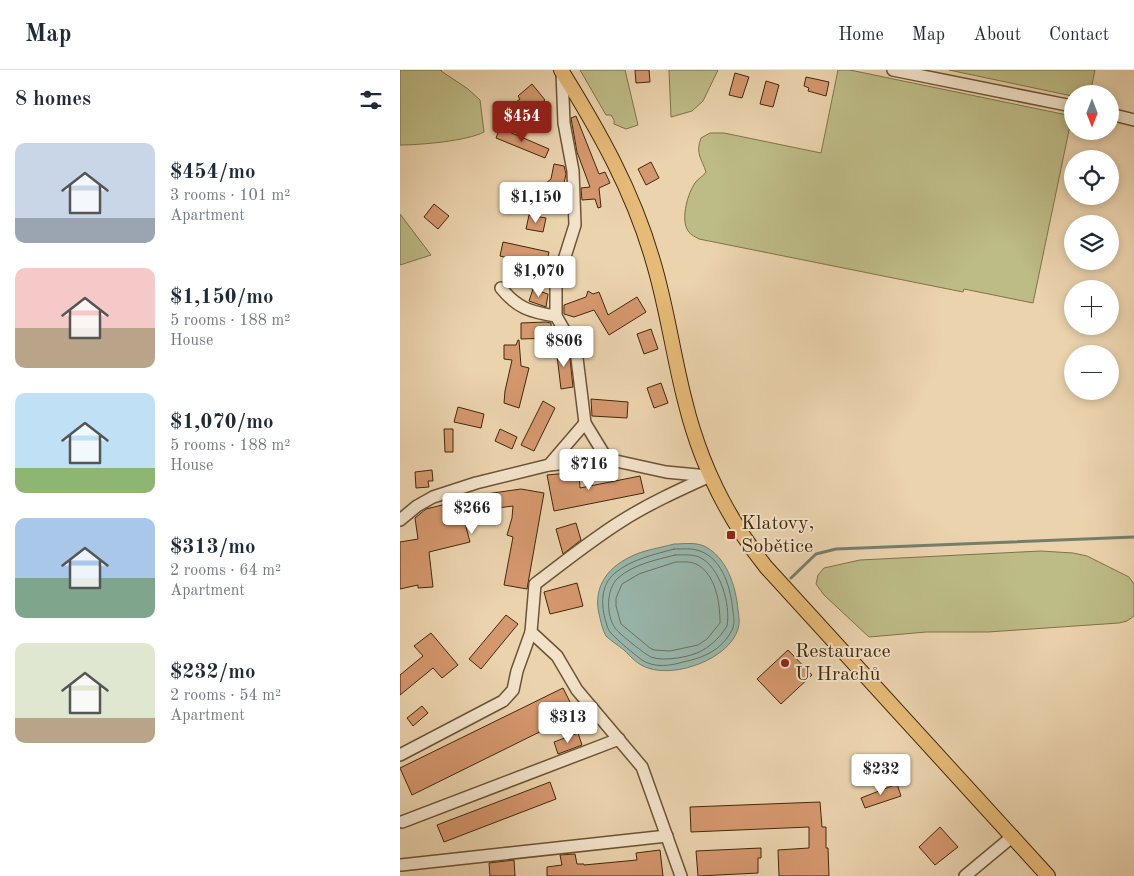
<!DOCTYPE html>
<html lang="en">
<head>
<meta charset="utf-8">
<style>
  body { margin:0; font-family:"Old Standard TT",serif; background:#f2f2f3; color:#1f2937; height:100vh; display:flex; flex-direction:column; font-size:19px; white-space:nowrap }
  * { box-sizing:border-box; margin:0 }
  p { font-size:16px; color:#747a83 }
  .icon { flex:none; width:28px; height:28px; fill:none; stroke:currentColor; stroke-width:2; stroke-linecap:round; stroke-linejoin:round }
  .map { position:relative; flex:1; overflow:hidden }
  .details { display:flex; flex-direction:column; background:#fff; width:400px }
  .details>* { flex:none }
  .needle { width:32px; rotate:180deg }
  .controls { position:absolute; left:664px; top:15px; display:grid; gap:10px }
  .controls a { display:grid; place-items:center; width:55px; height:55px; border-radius:50%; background:#fff; box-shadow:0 2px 8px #0003; font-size:25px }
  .price { position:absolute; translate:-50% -42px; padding:0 11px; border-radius:5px; background:#fff; color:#222; font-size:16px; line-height:32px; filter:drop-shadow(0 1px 2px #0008) }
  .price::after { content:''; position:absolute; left:50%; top:30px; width:15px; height:11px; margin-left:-8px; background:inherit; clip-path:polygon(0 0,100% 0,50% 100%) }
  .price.on { background:#8f2418; color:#fff }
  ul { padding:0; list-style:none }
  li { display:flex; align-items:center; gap:15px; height:125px; padding:0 15px }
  li span { display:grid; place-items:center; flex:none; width:140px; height:100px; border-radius:10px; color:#555 }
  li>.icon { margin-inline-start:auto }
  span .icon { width:60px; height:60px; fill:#fffc; stroke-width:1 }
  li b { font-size:21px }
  h2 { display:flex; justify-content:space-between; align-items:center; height:60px; padding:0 15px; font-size:21px }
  header { display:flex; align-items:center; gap:30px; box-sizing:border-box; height:70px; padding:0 25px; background:#fff; border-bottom:1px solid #e0e1e3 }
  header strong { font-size:24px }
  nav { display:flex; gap:28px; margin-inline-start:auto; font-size:18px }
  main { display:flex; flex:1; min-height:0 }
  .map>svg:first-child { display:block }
  .green { fill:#bdbb86; stroke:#807248 }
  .water { fill:#98b7ad; stroke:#767e6b }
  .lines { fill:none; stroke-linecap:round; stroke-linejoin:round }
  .shore { stroke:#6d705b; stroke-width:1 }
  .stream { stroke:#767e6b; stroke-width:3 }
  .building { fill:#d5976e; stroke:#422909 }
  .minor-casing { stroke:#6c5432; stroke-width:14 }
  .major-casing { stroke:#422909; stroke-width:16 }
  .minor { stroke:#f2e2ca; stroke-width:11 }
  .major { stroke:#e6ba77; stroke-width:14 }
  .poi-dot { fill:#8f2418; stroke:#f2e2ca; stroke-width:2 }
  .labels { text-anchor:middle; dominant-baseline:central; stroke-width:4; stroke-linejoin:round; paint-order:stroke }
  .poi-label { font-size:20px; fill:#422909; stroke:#f2e2ca; text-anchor:start }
</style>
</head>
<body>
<header>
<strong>Map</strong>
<nav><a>Home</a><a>Map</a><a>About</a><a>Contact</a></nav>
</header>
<main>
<section class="details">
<h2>8 homes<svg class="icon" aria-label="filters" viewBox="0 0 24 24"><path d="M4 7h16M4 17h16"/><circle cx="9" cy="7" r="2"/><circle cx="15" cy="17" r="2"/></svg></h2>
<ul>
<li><span style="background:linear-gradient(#c9d6e8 75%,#9aa5b1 0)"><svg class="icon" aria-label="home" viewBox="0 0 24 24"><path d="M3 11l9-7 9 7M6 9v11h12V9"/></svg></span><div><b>$454/mo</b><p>3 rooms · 101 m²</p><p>Apartment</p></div></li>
<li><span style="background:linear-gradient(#f6c9c9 60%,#b9a48a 0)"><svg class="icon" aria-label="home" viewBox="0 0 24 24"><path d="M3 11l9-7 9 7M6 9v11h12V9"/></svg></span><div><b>$1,150/mo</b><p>5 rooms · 188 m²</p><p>House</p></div></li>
<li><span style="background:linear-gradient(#bfe0f5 75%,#8fb573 0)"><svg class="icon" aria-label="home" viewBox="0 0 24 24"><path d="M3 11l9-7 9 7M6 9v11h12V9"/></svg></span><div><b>$1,070/mo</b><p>5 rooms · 188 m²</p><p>House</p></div></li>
<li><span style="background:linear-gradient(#a9c7e8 60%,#7fa58c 0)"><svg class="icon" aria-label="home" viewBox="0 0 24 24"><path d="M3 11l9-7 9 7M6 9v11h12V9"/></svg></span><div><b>$313/mo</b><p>2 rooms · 64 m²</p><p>Apartment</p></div></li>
<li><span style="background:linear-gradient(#dfe7d0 75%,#b9a48a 0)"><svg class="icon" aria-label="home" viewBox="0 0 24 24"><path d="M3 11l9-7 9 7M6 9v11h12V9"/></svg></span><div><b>$232/mo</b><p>2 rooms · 54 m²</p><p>Apartment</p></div></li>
</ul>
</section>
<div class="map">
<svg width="734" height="806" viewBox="0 0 734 806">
  <rect width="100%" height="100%" fill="#ebd3ae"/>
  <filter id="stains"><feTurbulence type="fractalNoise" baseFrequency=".004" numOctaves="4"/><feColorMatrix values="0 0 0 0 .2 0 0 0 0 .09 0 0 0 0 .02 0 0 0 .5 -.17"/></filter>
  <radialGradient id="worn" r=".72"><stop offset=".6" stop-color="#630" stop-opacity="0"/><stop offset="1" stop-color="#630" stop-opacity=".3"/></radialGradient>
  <g class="green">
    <path d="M0,0H42L41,1L68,19L80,30L84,62C67,71 20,75 0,75Z"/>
    <path d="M180,0H225L238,55L226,59L214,54V50L211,45H206Z"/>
    <path d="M269,0H318L303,31L292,41L271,47Z"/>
    <path d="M438,0H450L672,46L633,233L564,219L563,222L299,169C294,166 289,164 287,159C281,147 288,123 295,113C298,108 303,107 306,102C302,89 295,84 301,68L310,63H324L421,83Z"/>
    <path d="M549,0H695L690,24H672V26Z"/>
    <path d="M0,144L31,185L0,195Z"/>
    <path d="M641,481L673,483L687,486L729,507L734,514V546L727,551L719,553L588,562H526L469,567L424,525L416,514L418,505L424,498L460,490Z"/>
  </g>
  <path class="water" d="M274,474C283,474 295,472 304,476C327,487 336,517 338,540C339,547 340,553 338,559C329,589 276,608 248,598C238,595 231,587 224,580C218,575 211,571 206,566C203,561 201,553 200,548C192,520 205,499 230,487C243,480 260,478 274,474Z"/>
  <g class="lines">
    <g class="shore">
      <path d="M274,479C283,479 292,478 300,481C324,490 331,520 333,542C334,548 335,554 332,560C322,580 303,588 283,592C270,596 254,598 242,590C235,585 217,570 211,563C208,560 207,556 206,552C201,536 200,515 215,503C232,489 253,485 274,479Z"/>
      <path d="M275,485C282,485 292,484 299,487C320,496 331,535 327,556C321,566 313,574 303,580C292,587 263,592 251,587C246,585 218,563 215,558C206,545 206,519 218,508C234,494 256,490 275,485Z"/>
      <path d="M276,492C282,492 290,491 296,494C316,504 320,533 320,553L307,569L298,575L270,581L254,580L250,578L221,554L216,536V528L222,514L239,504Z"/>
    </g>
    <path class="stream" d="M391,508L416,484L436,479L734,467"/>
  </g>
  <g class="building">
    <path d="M235,0H249L250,12L236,13Z"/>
    <path d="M335,3L349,7L342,28L329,25Z"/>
    <path d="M406,7L429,12L426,26L408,21L409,18L404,16Z"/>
    <path d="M366,11L379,15L373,37L360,34Z"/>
    <path d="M132,14L145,30L137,36L134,32L123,40L116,32L120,29L118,26Z"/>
    <path d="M176,46L199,104L205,102L210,113L199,118L201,137L198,138L195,129L182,130L181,118L190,117L177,82L171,48Z"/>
    <path d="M100,58L149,79L145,88L96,68Z"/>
    <path d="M251,92L259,108L246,115L238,99Z"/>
    <path d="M154,94L164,96L166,104L163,118L166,119L167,138L162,131L148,129V126L144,120L145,114L151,109Z"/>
    <path d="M34,134L49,146L38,159L24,147Z"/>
    <path d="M129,145L146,148L143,162L126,159Z"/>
    <path d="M103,172L149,182L146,195L139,193V196L100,186Z"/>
    <path d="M133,219L148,224L146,237L129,231Z"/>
    <path d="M188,221L193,224L199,222L208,245L237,227L246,242L209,265L194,240L174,247L164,244V235L186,227Z"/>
    <path d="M146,252L151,253L152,268L121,269V253Z"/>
    <path d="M251,259L258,279L244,284L237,264Z"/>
    <path d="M118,270H119L121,296L129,298L119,338L104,333L105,321L112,290L104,289V275H116Z"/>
    <path d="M164,276L170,289L173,317L161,319L156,277Z"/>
    <path d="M261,313L268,333L254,338L247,318Z"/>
    <path d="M191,329L228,332L227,348L192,346Z"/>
    <path d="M143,331L155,338L134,381L121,375Z"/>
    <path d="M58,337L84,344L81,358L54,352Z"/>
    <path d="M44,359H53V382H45Z"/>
    <path d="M100,359L117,367L112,379L95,371Z"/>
    <path d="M32,400L33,411H28L29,417L16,418L15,402Z"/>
    <path d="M179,402L180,418L240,406L244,423L154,441L147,405Z"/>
    <path d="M121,419L144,423L127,519L104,515L113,467L107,465L112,448L113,436L90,439L63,446L70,472L29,482L33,517L18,518V515L0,519V472L18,469L15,448L26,439L86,424Z"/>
    <path d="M176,453L181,470L163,484L156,459Z"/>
    <path d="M177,513L183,536L150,544L144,522Z"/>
    <path d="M106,545L118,554L81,599L69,589Z"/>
    <path d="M31,563L58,595L42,608L33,598L0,625V605L23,586L14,576Z"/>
    <path d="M388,580L412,605L381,634L357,609Z"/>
    <path d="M163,618L176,644L12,725L0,698Z"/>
    <path d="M22,636L28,643L13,656L7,648Z"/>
    <path d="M178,663L182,675L158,684L154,672Z"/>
    <path d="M150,712L156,729L44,772L37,755Z"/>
    <path d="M497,714L501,726L465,738L461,728Z"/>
    <path d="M420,732L422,757H426V778H428L429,806H379L378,780L409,778V757L291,762L290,737Z"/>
    <path d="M540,757L558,777L535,795L519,777Z"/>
    <path d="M361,778V788H358V803L298,806L296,781Z"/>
    <path d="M260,780L263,806H147V797L162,795L160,785L175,784L177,794H184V795L237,790L236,783Z"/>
    <path d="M114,790L115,806H90L89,793Z"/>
  </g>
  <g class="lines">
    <defs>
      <g id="minor">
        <path d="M493,0L672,36"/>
        <path d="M162,2L164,53L173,101L175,155L156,215V246L174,277L177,288L185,353L207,389"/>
        <path d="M710,44L734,50"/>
        <path d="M101,218C117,238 130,242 156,246"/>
        <path d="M149,395L185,353"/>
        <path d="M0,450L17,436L33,427L76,413L149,395L207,389L266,402L308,406"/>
        <path d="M0,685L103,631L113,620L117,601L131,562"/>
        <path d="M2,752L219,669"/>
        <path d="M1,795L267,766"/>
        <path d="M281,806L242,697L177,620L157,586L131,562L135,514C163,493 190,471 220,452C248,434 279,420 310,406"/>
        <path d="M565,806L613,766"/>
      </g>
      <path id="major" d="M161,0C199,61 233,121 253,191C267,237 273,285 285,331C300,393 327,448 366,497L648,806"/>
    </defs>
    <use href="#minor" class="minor-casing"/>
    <use href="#major" class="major-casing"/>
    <use href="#minor" class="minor"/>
    <use href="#major" class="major"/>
  </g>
  <g class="poi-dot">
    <rect x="326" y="460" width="10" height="10" rx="2.5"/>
    <circle cx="385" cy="593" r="5"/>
  </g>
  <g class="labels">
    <g class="poi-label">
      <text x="341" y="454">Klatovy,<tspan x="341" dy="23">Sobětice</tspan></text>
      <text x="395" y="582">Restaurace<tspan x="395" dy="23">U Hrachů</tspan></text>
    </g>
  </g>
  <rect width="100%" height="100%" filter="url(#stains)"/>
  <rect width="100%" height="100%" fill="url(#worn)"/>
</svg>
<div class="controls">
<a><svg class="needle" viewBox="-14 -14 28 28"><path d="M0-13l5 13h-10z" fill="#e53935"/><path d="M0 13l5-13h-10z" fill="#747a83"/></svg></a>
<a><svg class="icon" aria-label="locate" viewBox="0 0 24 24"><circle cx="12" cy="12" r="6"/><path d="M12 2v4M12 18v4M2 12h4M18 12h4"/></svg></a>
<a><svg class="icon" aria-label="layers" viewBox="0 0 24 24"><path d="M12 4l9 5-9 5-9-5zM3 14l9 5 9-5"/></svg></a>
<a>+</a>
<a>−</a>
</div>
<b class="price on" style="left:122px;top:73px">$454</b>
<b class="price" style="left:136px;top:154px">$1,150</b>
<b class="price" style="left:139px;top:228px">$1,070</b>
<b class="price" style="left:164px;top:298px">$806</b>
<b class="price" style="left:189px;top:421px">$716</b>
<b class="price" style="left:72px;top:465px">$266</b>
<b class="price" style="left:168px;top:674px">$313</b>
<b class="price" style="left:481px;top:726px">$232</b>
</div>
</main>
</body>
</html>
